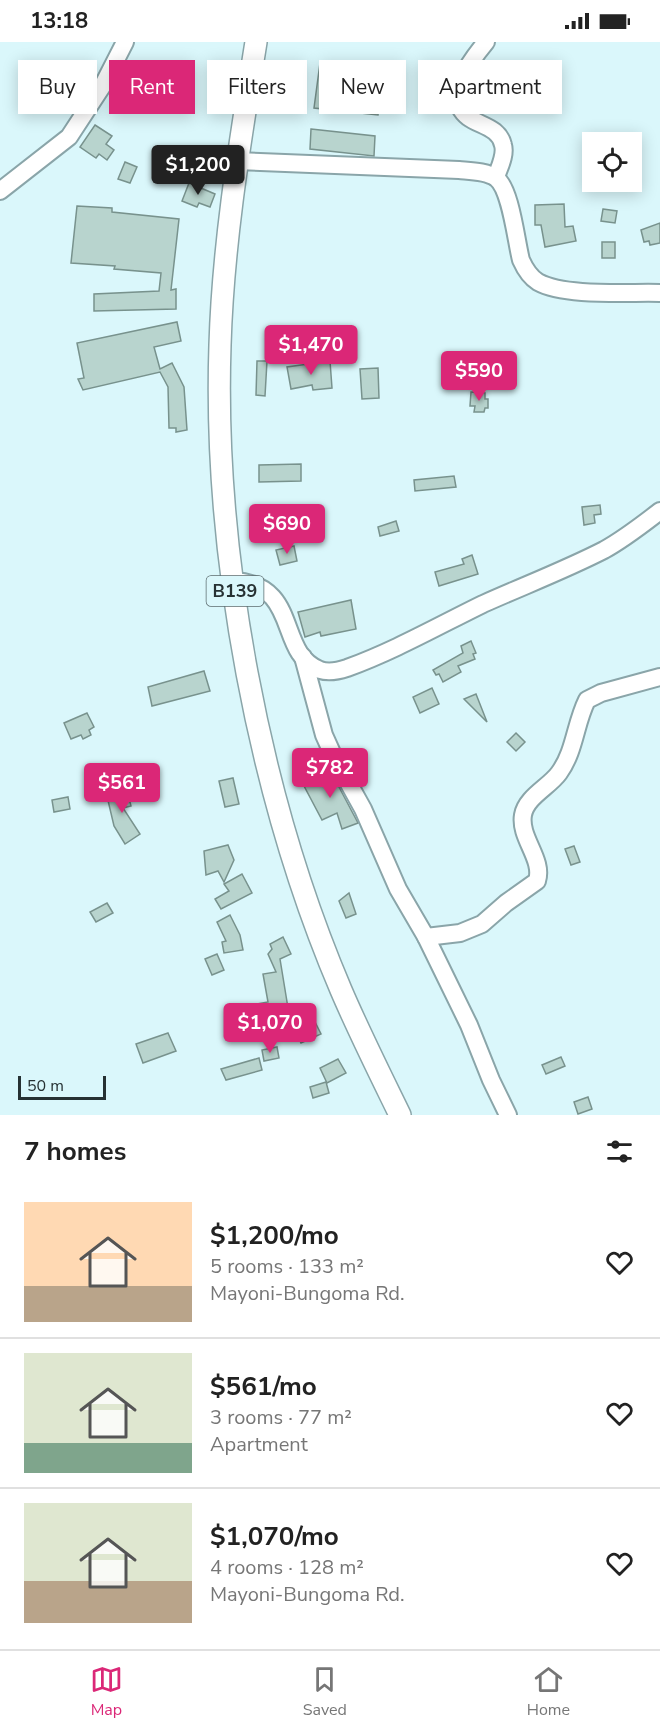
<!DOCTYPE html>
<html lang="en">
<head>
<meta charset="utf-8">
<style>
  body { margin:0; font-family:"Nunito Sans",sans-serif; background:#f2f2f2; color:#222; height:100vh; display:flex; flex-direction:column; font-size:22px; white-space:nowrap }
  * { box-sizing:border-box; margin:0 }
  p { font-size:20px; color:#767676 }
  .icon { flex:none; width:33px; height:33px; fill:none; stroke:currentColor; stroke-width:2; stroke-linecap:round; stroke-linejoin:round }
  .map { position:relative; height:1073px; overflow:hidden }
  .sheet { display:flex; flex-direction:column; background:#fff; flex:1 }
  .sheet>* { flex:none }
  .guide { position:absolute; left:18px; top:18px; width:624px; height:54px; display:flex; gap:12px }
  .controls { position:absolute; left:582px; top:90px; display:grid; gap:12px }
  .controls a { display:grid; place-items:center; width:60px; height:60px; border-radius:0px; background:#fff; box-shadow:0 3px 15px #0003; font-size:30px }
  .scale { position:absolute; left:18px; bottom:15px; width:88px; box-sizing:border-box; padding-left:6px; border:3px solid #263133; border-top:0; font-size:16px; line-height:21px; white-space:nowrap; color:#263133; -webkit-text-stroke:4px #daf7fb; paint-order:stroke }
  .price { position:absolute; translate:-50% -51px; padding:0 14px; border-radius:6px; background:#db2777; color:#fff; font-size:20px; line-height:39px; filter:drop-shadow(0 2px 3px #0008) }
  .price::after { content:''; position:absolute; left:50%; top:36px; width:18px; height:14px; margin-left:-9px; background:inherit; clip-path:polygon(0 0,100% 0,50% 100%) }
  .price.on { background:#222; color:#fff }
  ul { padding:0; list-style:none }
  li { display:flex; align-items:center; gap:18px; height:150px; padding:0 24px }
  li+li { border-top:2px solid #e0e0e0 }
  li span { display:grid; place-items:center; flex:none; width:168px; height:120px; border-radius:0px; color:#555 }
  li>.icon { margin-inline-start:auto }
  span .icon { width:72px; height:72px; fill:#fffc; stroke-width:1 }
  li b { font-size:26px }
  h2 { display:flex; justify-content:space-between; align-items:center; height:72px; padding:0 24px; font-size:26px }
  .tag { padding:0 21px; border-radius:0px; background:#fff; box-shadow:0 3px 15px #0003; font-size:21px; line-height:54px }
  .tag.on { background:#db2777; color:#fff }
  .status { display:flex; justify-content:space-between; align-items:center; height:42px; padding:0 30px; background:#fff; direction:ltr }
  .status svg { height:16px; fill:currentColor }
  .menu { display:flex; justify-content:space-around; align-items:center; height:84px; border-top:2px solid #e0e0e0; background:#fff; font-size:16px; color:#767676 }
  .menu a { display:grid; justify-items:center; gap:3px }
  .menu .on { color:#db2777 }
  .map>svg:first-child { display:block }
  .building { fill:#b8d4ce; stroke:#78928d; stroke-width:1.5 }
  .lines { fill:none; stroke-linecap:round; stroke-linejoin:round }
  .minor-casing { stroke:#8aa5a9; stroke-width:20 }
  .major-casing { stroke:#8aa5a9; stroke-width:24 }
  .minor { stroke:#fff; stroke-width:16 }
  .major { stroke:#fff; stroke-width:21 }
  .labels { text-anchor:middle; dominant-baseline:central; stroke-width:5; stroke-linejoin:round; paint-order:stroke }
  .shield { fill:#daf7fb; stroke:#5c6c6f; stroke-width:1.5 }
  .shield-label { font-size:18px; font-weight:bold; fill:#263133 }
</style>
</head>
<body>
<div class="status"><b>13:18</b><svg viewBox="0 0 49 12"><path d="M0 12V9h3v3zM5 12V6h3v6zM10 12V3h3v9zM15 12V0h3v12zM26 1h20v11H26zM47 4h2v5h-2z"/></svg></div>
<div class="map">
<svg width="660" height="1073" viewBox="0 0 660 1073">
  <rect width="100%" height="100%" fill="#daf7fb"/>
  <g class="building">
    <path d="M320,21L384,28L378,73L314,66Z"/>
    <path d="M125,26L139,32L129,55L115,48Z"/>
    <path d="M95,83L112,94L106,102L114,108L107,118L99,112L96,116L80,105Z"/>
    <path d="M311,87L375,94L374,114L310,107Z"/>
    <path d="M125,120L137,125L130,141L118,137Z"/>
    <path d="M189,141L215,152L210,165L199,161L197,165L182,159Z"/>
    <path d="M564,162L565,185L573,184L576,199L545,205L541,183H535V163Z"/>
    <path d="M77,164L112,166V170L179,177L171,248L176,247V267L94,269V252L159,249L161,231L114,227L115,224L71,221Z"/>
    <path d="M603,167L617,169L615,181L601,179Z"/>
    <path d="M660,181V201L650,203L649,199L644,200L641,188Z"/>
    <rect x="602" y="200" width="13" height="16"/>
    <path d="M177,280L181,299L154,305L160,327L172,321L184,345L187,388L176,390V386H169L168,345L160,330L83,348L78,337L84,336L77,301Z"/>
    <path d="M257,319H267L265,354L256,353Z"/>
    <path d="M330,319L332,346L313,348L312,343L291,347L287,325Z"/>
    <path d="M378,326L379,356L362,357L360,327Z"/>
    <path d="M471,350L485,351V357H488V366H485L484,370H474L475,364H470Z"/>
    <path d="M301,422V439L259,440V423Z"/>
    <path d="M454,434L456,445L415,449L414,438Z"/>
    <path d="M600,463L601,472L594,473L595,481L584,483L582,465Z"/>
    <path d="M289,464L291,483L276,485L274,465Z"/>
    <path d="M396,479L399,489L380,494L378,485Z"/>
    <path d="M294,504L297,519L280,523L276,508Z"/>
    <path d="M472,513L478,532L439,544L435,530L464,522L462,517Z"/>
    <path d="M351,558L356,587L321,594L320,590L305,595L298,570Z"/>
    <path d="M471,599L476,611L473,612L475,617L458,624L461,630L443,640L439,632L436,633L433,628L463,611L461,604Z"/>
    <path d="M204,629L210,649L152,664L148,645Z"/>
    <path d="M432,646L439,662L420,671L413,655Z"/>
    <path d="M476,652L487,680L464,657Z"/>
    <path d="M87,671L94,685L89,688L91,693L83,697L81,693L71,697L64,681Z"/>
    <path d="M516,691L525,700L516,709L507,700Z"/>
    <path d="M330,728L358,781L342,787L337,771L322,778L303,742Z"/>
    <path d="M233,736L239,762L225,765L219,739Z"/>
    <path d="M126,745L131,764L123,766L140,792L125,802L114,784L106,750Z"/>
    <path d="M68,755L70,767L54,770L52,758Z"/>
    <path d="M228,803L234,818L224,840L218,829L206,833L204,809Z"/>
    <path d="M574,804L580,820L571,823L565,807Z"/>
    <path d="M242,832L252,851L221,867L215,857L229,849L224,842Z"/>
    <path d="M349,851L356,872L346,876L339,859Z"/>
    <path d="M107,861L113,871L96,880L90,870Z"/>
    <path d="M230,873L240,893L243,908L224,911L222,900L226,899L217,880Z"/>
    <path d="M283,895L291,912L280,917L288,966L238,977L236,966L268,960L263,932L276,930L268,912L272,907L270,902Z"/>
    <path d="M217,912L224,928L212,933L205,917Z"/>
    <path d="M313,976L321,992L301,1001L294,985Z"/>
    <path d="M168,991L176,1009L143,1021L136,1002Z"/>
    <path d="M277,1005L279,1016L264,1019L262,1008Z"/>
    <path d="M561,1015L565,1024L546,1032L542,1023Z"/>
    <path d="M259,1016L262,1028L226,1038L221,1027Z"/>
    <path d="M338,1017L346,1031L327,1041L320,1026Z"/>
    <path d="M326,1040L329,1051L313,1056L310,1045Z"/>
    <path d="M588,1055L592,1067L578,1072L574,1060Z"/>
  </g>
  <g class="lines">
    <defs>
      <g id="minor">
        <path d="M486,0C472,17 442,54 468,75C480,84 499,85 503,103C506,113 499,126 496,135"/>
        <path d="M237,119L459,128C470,129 487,129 496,136C511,147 516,199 521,218C525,227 530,235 538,240C565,255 629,250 660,251"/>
        <path d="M0,149L69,95L103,43L125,0"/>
        <path d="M234,539C301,543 276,611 320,628C329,631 338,629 347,626C394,609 438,584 483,562C523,544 565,528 604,508C624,497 642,483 660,469"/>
        <path d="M303,615L324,693L333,713L363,767L398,847L426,895L469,983L491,1038L508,1073"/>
        <path d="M426,895L460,891L482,882L506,861L537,839C544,817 519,796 523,773C526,755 549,745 559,731C575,709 575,682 587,658L601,651L660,635"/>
      </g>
      <path id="major" d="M256,0C240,100 223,201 220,303C213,511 259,756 341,948C359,990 380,1032 400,1073"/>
    </defs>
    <use href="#minor" class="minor-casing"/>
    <use href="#major" class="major-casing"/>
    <use href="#minor" class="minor"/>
    <use href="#major" class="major"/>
  </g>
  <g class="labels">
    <rect class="shield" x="206.5" y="534" width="57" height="30" rx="4.5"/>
    <g class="shield-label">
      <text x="235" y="549">B139</text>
    </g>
  </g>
</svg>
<div class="controls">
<a><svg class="icon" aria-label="locate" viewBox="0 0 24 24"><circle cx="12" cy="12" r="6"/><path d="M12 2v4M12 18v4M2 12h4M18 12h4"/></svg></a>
</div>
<div class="scale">50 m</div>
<b class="price on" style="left:198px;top:154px">$1,200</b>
<b class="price" style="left:311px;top:334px">$1,470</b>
<b class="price" style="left:479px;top:360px">$590</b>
<b class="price" style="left:287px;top:513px">$690</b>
<b class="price" style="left:330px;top:757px">$782</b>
<b class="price" style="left:122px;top:772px">$561</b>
<b class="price" style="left:270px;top:1012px">$1,070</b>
<div class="guide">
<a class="tag">Buy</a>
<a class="tag on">Rent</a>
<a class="tag">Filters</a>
<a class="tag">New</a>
<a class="tag">Apartment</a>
</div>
</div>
<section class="sheet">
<h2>7 homes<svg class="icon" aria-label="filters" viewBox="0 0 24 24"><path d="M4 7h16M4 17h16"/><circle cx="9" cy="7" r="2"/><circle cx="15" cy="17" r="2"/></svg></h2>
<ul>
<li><span style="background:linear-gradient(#ffd9b3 70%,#b9a48a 0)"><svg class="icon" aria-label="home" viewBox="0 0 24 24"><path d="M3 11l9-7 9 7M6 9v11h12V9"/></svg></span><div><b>$1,200/mo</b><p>5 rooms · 133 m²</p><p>Mayoni-Bungoma Rd.</p></div><svg class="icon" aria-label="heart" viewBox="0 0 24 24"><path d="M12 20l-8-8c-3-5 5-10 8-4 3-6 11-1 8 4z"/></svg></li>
<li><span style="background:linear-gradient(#dfe7d0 75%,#7fa58c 0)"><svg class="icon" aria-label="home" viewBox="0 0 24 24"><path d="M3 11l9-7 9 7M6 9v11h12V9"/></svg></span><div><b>$561/mo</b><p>3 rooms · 77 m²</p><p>Apartment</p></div><svg class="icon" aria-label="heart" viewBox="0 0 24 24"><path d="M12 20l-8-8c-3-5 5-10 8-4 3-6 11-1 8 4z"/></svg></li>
<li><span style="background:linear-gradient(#dfe7d0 65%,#b9a48a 0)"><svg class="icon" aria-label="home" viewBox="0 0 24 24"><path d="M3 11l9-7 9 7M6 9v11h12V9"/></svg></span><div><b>$1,070/mo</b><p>4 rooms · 128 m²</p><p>Mayoni-Bungoma Rd.</p></div><svg class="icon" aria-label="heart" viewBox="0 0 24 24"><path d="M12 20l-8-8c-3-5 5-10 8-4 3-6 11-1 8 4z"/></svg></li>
</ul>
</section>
<nav class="menu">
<a class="on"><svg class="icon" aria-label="map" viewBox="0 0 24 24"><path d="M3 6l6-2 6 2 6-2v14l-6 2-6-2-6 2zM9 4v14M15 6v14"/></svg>Map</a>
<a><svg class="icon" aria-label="saved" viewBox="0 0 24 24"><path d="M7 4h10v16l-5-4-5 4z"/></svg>Saved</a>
<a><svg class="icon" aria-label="home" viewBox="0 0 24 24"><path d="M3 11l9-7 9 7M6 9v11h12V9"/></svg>Home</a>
</nav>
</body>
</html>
